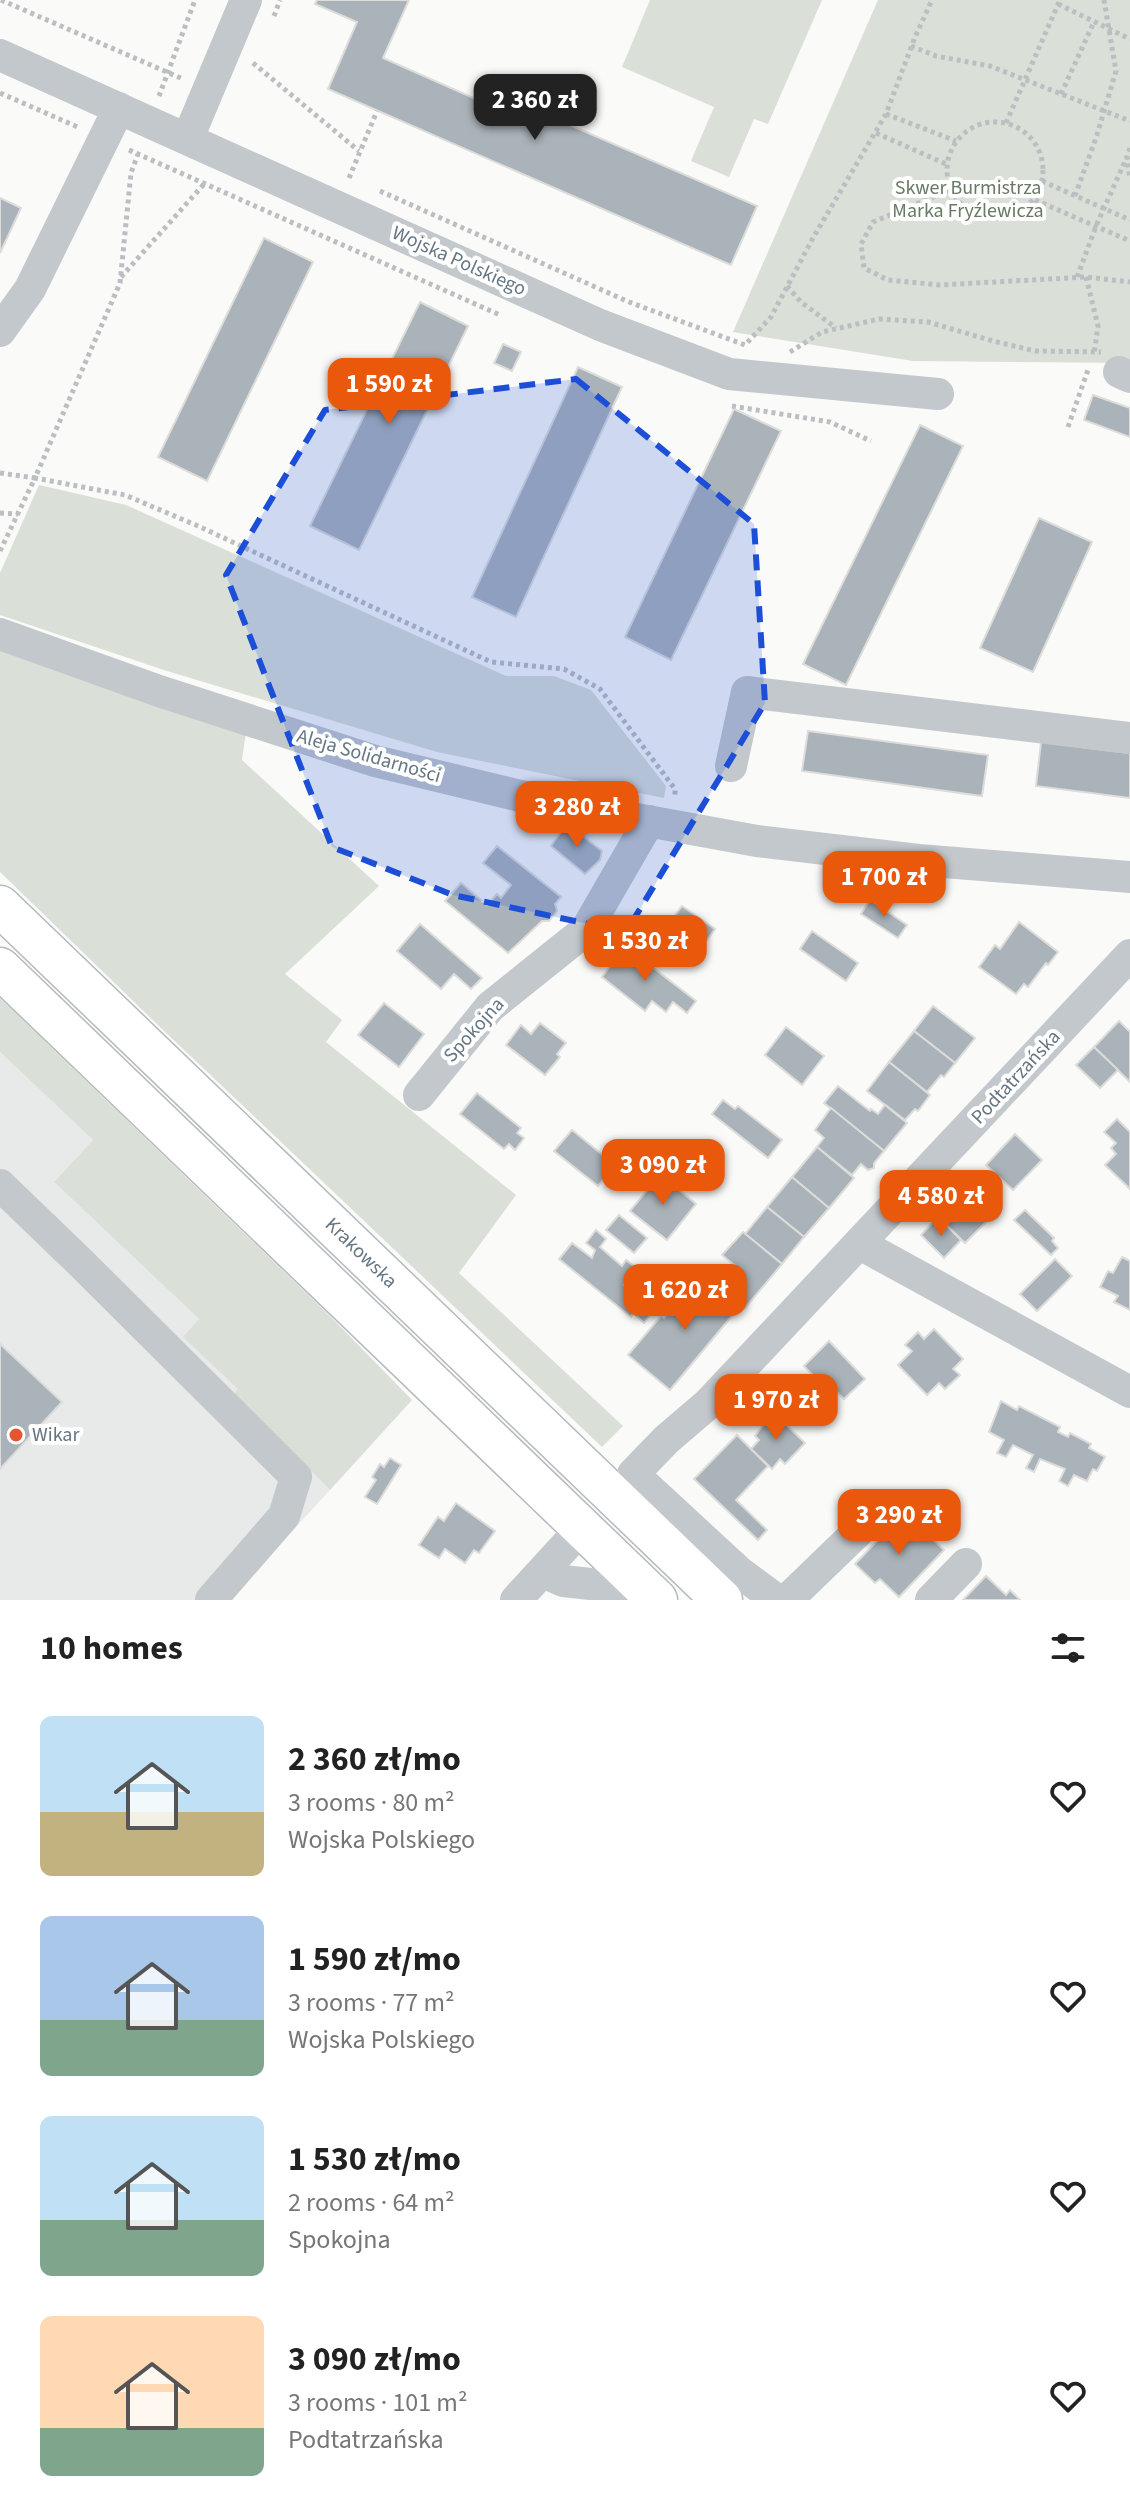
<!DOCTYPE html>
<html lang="en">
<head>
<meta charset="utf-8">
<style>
  body { margin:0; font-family:"Source Sans 3",sans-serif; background:#f2f2f2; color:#222; height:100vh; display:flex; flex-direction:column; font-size:30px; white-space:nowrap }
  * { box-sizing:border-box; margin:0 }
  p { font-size:26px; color:#767676 }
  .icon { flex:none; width:44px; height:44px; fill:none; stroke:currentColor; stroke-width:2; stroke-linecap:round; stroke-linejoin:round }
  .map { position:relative; height:1600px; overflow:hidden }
  .side { display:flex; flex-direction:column; background:#fff; flex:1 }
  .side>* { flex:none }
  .price { position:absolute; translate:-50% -68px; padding:0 18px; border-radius:16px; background:#ea580c; color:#fff; font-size:26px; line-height:52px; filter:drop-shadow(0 2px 4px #0008) }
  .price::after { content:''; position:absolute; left:50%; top:48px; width:24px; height:18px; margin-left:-12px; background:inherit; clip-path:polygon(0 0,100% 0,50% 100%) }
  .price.current { background:#222; color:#fff }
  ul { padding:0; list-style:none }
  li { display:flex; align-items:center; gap:24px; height:200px; padding:0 40px }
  li span { display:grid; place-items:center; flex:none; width:224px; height:160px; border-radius:12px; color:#555 }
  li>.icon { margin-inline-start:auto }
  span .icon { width:96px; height:96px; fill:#fffc; stroke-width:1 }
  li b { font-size:34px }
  h2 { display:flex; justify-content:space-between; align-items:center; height:96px; padding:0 40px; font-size:34px }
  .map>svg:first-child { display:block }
  .built { fill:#e8e9e9 }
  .green { fill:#dadfd7 }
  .building { fill:#aab3b9; stroke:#dcdcda; stroke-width:2 }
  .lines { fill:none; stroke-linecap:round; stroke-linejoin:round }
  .major-casing { stroke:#b5babe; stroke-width:43 }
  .path { stroke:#bbbfc2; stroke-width:5; stroke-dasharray:4 4; stroke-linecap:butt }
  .minor { stroke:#c3c8cc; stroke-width:32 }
  .major { stroke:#fff; stroke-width:40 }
  .marked { fill:#1d4ed8; fill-opacity:0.2; stroke:#1d4ed8; stroke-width:6; stroke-dasharray:16 10; stroke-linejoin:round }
  .poi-dot { fill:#e4572e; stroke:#fff; stroke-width:3 }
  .labels { text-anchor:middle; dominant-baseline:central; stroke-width:8; stroke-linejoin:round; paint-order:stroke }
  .park-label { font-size:20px; fill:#687a64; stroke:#fff }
  .street-label { font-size:20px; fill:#657683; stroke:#fff }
  .poi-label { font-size:20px; fill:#657683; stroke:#fff; text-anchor:start }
</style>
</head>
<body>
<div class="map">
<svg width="1130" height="1600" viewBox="0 0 1130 1600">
  <rect width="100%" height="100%" fill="#fafaf8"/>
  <path class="built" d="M0,1052L93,1140L54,1182L199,1319L184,1337L239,1389L235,1394L330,1490L229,1600H0Z"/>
  <g class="green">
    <path d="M650,0H822L768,124L754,119L729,177L691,161L714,107L622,67Z"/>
    <path d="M878,0H1130V363L913,361L733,332Z"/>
    <path d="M39,485L126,505L506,676H554L591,690L666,786L664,798L437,752L167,671L0,615V573Z"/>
    <path d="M0,649L246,732L242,760L379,886L285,974L342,1020L326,1042L516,1195L459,1273L623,1426L602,1447L161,1028L0,872Z"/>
    <path d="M0,998L329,1315L412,1400L330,1490L234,1394L238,1389L183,1337L199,1319L54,1182L93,1140L0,1052Z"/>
  </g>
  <g class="building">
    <path d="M317,0H409L383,58L505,112L512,100L757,206L731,265L328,89L357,22L315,4Z"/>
    <path d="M0,198L21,208L0,253Z"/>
    <path d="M264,238L313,262L207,481L158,457Z"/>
    <path d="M420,302L468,326L359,550L310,526Z"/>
    <path d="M503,344L521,352L512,371L494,363Z"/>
    <path d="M578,367L622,387L516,617L472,597Z"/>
    <path d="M1093,395L1130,408V437L1084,420Z"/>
    <path d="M734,409L781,431L671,660L625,637Z"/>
    <path d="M920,425L963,446L846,685L803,664Z"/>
    <path d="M1039,518L1092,542L1033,672L980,648Z"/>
    <path d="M808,731L988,755L982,796L802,771Z"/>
    <path d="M1041,742L1130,753V798L1036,786Z"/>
    <path d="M567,824L602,851L600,860L585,874L551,846Z"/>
    <path d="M497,846L561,897L555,904L557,911L549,921H542L508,953L445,901L461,883L487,905L497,894L501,898L511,885L483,863Z"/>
    <path d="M870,900L907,925L898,938L861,914Z"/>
    <path d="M682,906L715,929L694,958L658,932L665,922L668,925Z"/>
    <path d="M1019,922L1058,952L1048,965L1046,963L1028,987L1024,984L1016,994L979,967L995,945L1000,949Z"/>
    <path d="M420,924L482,978L471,989L454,974L441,989L397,951Z"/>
    <path d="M812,931L858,963L846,981L800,949Z"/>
    <path d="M625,946L696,1001L687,1013L673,1002L666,1012L652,1001L645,1011L602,977Z"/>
    <path d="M384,1003L424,1034L399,1067L358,1035Z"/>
    <path d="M933,1006L975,1038L955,1063L914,1031Z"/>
    <path d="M1119,1021L1130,1032V1082L1094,1047Z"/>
    <path d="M540,1023L566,1043L557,1054L560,1057L545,1075L506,1045L521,1025L531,1034Z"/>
    <path d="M786,1027L824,1056L802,1085L765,1055Z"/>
    <path d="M914,1031L955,1063L944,1077L941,1075L927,1092L889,1062Z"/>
    <path d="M1094,1047L1118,1070L1100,1088L1076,1065Z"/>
    <path d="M889,1062L930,1095L918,1111L915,1109L905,1120L867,1091Z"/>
    <path d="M838,1086L870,1111L871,1109L878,1114L885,1105L907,1123L884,1151L824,1103Z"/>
    <path d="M477,1093L521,1128L517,1133L524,1138L515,1150L509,1144L504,1149L460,1114Z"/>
    <path d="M723,1100L735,1109L738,1106L782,1140L768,1158L712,1114Z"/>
    <path d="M831,1108L884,1151L874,1163V1168L868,1170L861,1164L852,1175L817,1147L824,1138L815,1130Z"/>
    <path d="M1117,1119L1130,1132V1189L1105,1165L1116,1154L1111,1148L1116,1143L1104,1132Z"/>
    <path d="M572,1130L615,1165L598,1186L554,1151Z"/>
    <path d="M1015,1134L1042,1160L1013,1190L986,1165Z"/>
    <path d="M817,1147L854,1178L829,1208L792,1177Z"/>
    <path d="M660,1174L696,1204L667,1240L630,1211Z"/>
    <path d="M792,1177L829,1208L804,1237L767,1207Z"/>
    <path d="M974,1180L1001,1207L965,1243L938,1217Z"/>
    <path d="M767,1207L804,1237L782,1264L745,1234Z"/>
    <path d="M1025,1210L1054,1238L1052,1241L1058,1248L1051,1255L1014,1220Z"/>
    <path d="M619,1215L647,1238L634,1253L606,1230Z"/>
    <path d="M938,1217L961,1240L944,1258L921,1235Z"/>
    <path d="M596,1230L606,1239L600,1247L622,1266L626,1260L638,1269L624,1285L654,1310L644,1323L633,1313L631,1317L559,1259L572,1243L592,1258L595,1250L586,1243Z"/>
    <path d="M743,1232L782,1264L745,1308L721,1288L738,1268L722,1255Z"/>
    <path d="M1122,1257L1130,1261V1310L1114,1302L1118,1296L1100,1287L1108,1271L1113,1273Z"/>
    <path d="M1055,1259L1072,1276L1037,1311L1020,1294Z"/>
    <path d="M703,1273L741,1305L670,1390L628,1355L661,1316L664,1318Z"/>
    <path d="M934,1329L963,1359L953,1369L960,1375L945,1389L939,1383L927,1395L898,1365L912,1351L905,1345L918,1332L924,1339Z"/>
    <path d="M829,1341L865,1379L844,1399L835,1390L831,1394L804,1366Z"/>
    <path d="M0,1344L62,1402L0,1469Z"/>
    <path d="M1001,1401L1017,1410L1019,1406L1060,1427L1058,1432L1068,1437L1070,1433L1091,1444L1089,1448L1105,1457L1097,1471L1093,1469L1087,1481L1074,1475L1068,1486L1059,1481L1065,1469L1040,1459L1034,1472L1026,1468L1033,1455L1013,1445L1006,1457L997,1453L1004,1440L989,1432Z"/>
    <path d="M773,1412L805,1443L785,1464L780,1459L772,1469L751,1449L759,1440L755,1436Z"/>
    <path d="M737,1435L768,1466L736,1500L767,1530L758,1540L694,1479Z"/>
    <path d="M390,1458L401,1465L377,1504L365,1497L376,1480L372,1477L380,1464L384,1467Z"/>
    <path d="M456,1503L495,1531L479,1553L474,1550L465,1563L445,1549L439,1558L419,1545L438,1517L444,1521Z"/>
    <path d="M900,1517L919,1536L924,1531L944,1550L899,1597L880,1579L875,1583L855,1564Z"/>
    <path d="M986,1576L1006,1595L1010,1590L1020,1600H963Z"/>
  </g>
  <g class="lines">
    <defs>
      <g id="major">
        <path d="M0,906L722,1600"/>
        <path d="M0,968L657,1600"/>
      </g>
    </defs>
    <use href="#major" class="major-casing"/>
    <g class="path">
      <path d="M1,0L183,79"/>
      <path d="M1058,4L1130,39"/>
      <path d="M274,16L280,0"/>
      <path d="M911,46L936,56L990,66L1130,121"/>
      <path d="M253,63L359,151"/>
      <path d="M0,93L80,128"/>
      <path d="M1061,94L1094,22"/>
      <path d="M159,96L195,0"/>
      <path d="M886,114L956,141"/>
      <circle cx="995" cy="170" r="48"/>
      <path d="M1006,123L1060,0"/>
      <path d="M876,133L946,164"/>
      <path d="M1130,148L1127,157L1130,179"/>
      <path d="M129,150L500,315"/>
      <path d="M349,178L377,111"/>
      <path d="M1042,181L1130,220"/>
      <path d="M950,190L873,222L861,244L864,268L888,280L940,285L1086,277L1130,282"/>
      <path d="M380,191L629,302L745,345L771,317L813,238L886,114L915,37L932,0"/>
      <path d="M1075,196L1097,135L1116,71L1104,0"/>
      <path d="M1035,200L1130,241"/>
      <path d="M121,277L205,183"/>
      <path d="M1077,277L1096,226L1127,157"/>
      <path d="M1086,277L1098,326L1094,354"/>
      <path d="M787,286L801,302L836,328"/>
      <path d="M790,352L822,332L879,319L928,322L993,341L1035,351L1101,352"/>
      <path d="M732,406L830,422L871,441"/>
      <path d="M1068,427L1089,367"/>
      <path d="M0,473L35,478L120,283L131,173L138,154"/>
      <path d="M0,513L18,514"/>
      <path d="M0,551L35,478L125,495L198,526L491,662L564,669L600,689L675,789V798"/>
    </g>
    <g class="minor">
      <path d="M0,55L600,325L729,374L938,394"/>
      <path d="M188,138L246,0"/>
      <path d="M0,331L30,289L119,108"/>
      <path d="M1119,372L1130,377"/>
      <path d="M0,634L159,691L375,761L554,804L757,841L919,860L1130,877"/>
      <path d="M731,766L747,692L1130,738"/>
      <path d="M419,1095L490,1007L586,930L649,821"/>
      <path d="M0,1185L80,1262L296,1477L284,1516L211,1600"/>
      <path d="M860,1244L1130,1392"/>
      <path d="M543,1572L563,1581L608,1586L650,1600"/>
      <path d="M516,1600L582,1528"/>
      <path d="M777,1600L738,1571L633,1474L667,1439L708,1404L1130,955"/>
      <path d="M787,1600L873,1517"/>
      <path d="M931,1600L966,1564"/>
    </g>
    <use href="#major" class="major"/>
  </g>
  <path class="marked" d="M576,379L754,524L765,703L626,932L453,895L332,847L226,575L325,410Z"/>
  <circle class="poi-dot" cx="16" cy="1435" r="8"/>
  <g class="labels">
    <g class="park-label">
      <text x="968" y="188">Skwer Burmistrza<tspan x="968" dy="23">Marka Fryźlewicza</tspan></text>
    </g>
    <g class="street-label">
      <text transform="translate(459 261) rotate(24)">Wojska Polskiego</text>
      <text transform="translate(369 756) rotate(16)">Aleja Solidarności</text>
      <text transform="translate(474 1030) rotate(-48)">Spokojna</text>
      <text transform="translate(1016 1077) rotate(-47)">Podtatrzańska</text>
      <text transform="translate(361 1253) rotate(44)">Krakowska</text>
    </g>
    <g class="poi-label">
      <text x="32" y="1435">Wikar</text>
    </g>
  </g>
</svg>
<b class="price current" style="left:535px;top:142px">2 360 zł</b>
<b class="price" style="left:389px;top:426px">1 590 zł</b>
<b class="price" style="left:577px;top:849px">3 280 zł</b>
<b class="price" style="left:884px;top:919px">1 700 zł</b>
<b class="price" style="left:645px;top:983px">1 530 zł</b>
<b class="price" style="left:663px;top:1207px">3 090 zł</b>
<b class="price" style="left:941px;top:1238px">4 580 zł</b>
<b class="price" style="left:685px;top:1332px">1 620 zł</b>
<b class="price" style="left:776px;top:1442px">1 970 zł</b>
<b class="price" style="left:899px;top:1557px">3 290 zł</b>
</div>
<section class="side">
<h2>10 homes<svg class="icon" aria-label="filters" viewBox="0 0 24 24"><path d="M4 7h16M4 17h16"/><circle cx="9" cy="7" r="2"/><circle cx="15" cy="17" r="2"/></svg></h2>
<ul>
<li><span style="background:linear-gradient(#bfe0f5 60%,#c2b280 0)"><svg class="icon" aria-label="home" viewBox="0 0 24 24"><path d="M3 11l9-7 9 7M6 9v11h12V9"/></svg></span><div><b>2 360 zł/mo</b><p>3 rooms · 80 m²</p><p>Wojska Polskiego</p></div><svg class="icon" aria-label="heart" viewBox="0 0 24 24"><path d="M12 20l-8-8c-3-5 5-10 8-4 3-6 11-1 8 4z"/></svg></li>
<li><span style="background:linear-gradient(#a9c7e8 65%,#7fa58c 0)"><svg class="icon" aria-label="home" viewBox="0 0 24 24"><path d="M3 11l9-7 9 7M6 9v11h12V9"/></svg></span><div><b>1 590 zł/mo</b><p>3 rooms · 77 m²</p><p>Wojska Polskiego</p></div><svg class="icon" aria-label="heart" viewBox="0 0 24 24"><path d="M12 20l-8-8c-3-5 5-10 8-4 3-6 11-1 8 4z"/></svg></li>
<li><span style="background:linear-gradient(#bfe0f5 65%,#7fa58c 0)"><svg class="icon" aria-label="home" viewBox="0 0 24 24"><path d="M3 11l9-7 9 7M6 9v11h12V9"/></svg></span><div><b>1 530 zł/mo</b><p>2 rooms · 64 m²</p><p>Spokojna</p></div><svg class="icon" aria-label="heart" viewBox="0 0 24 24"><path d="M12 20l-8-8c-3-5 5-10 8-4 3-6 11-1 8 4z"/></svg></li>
<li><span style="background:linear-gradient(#ffd9b3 70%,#7fa58c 0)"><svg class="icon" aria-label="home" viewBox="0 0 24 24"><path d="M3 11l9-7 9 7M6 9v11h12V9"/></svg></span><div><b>3 090 zł/mo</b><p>3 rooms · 101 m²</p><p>Podtatrzańska</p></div><svg class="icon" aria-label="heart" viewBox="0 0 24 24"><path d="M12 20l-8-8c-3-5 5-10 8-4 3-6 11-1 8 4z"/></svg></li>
</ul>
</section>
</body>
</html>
